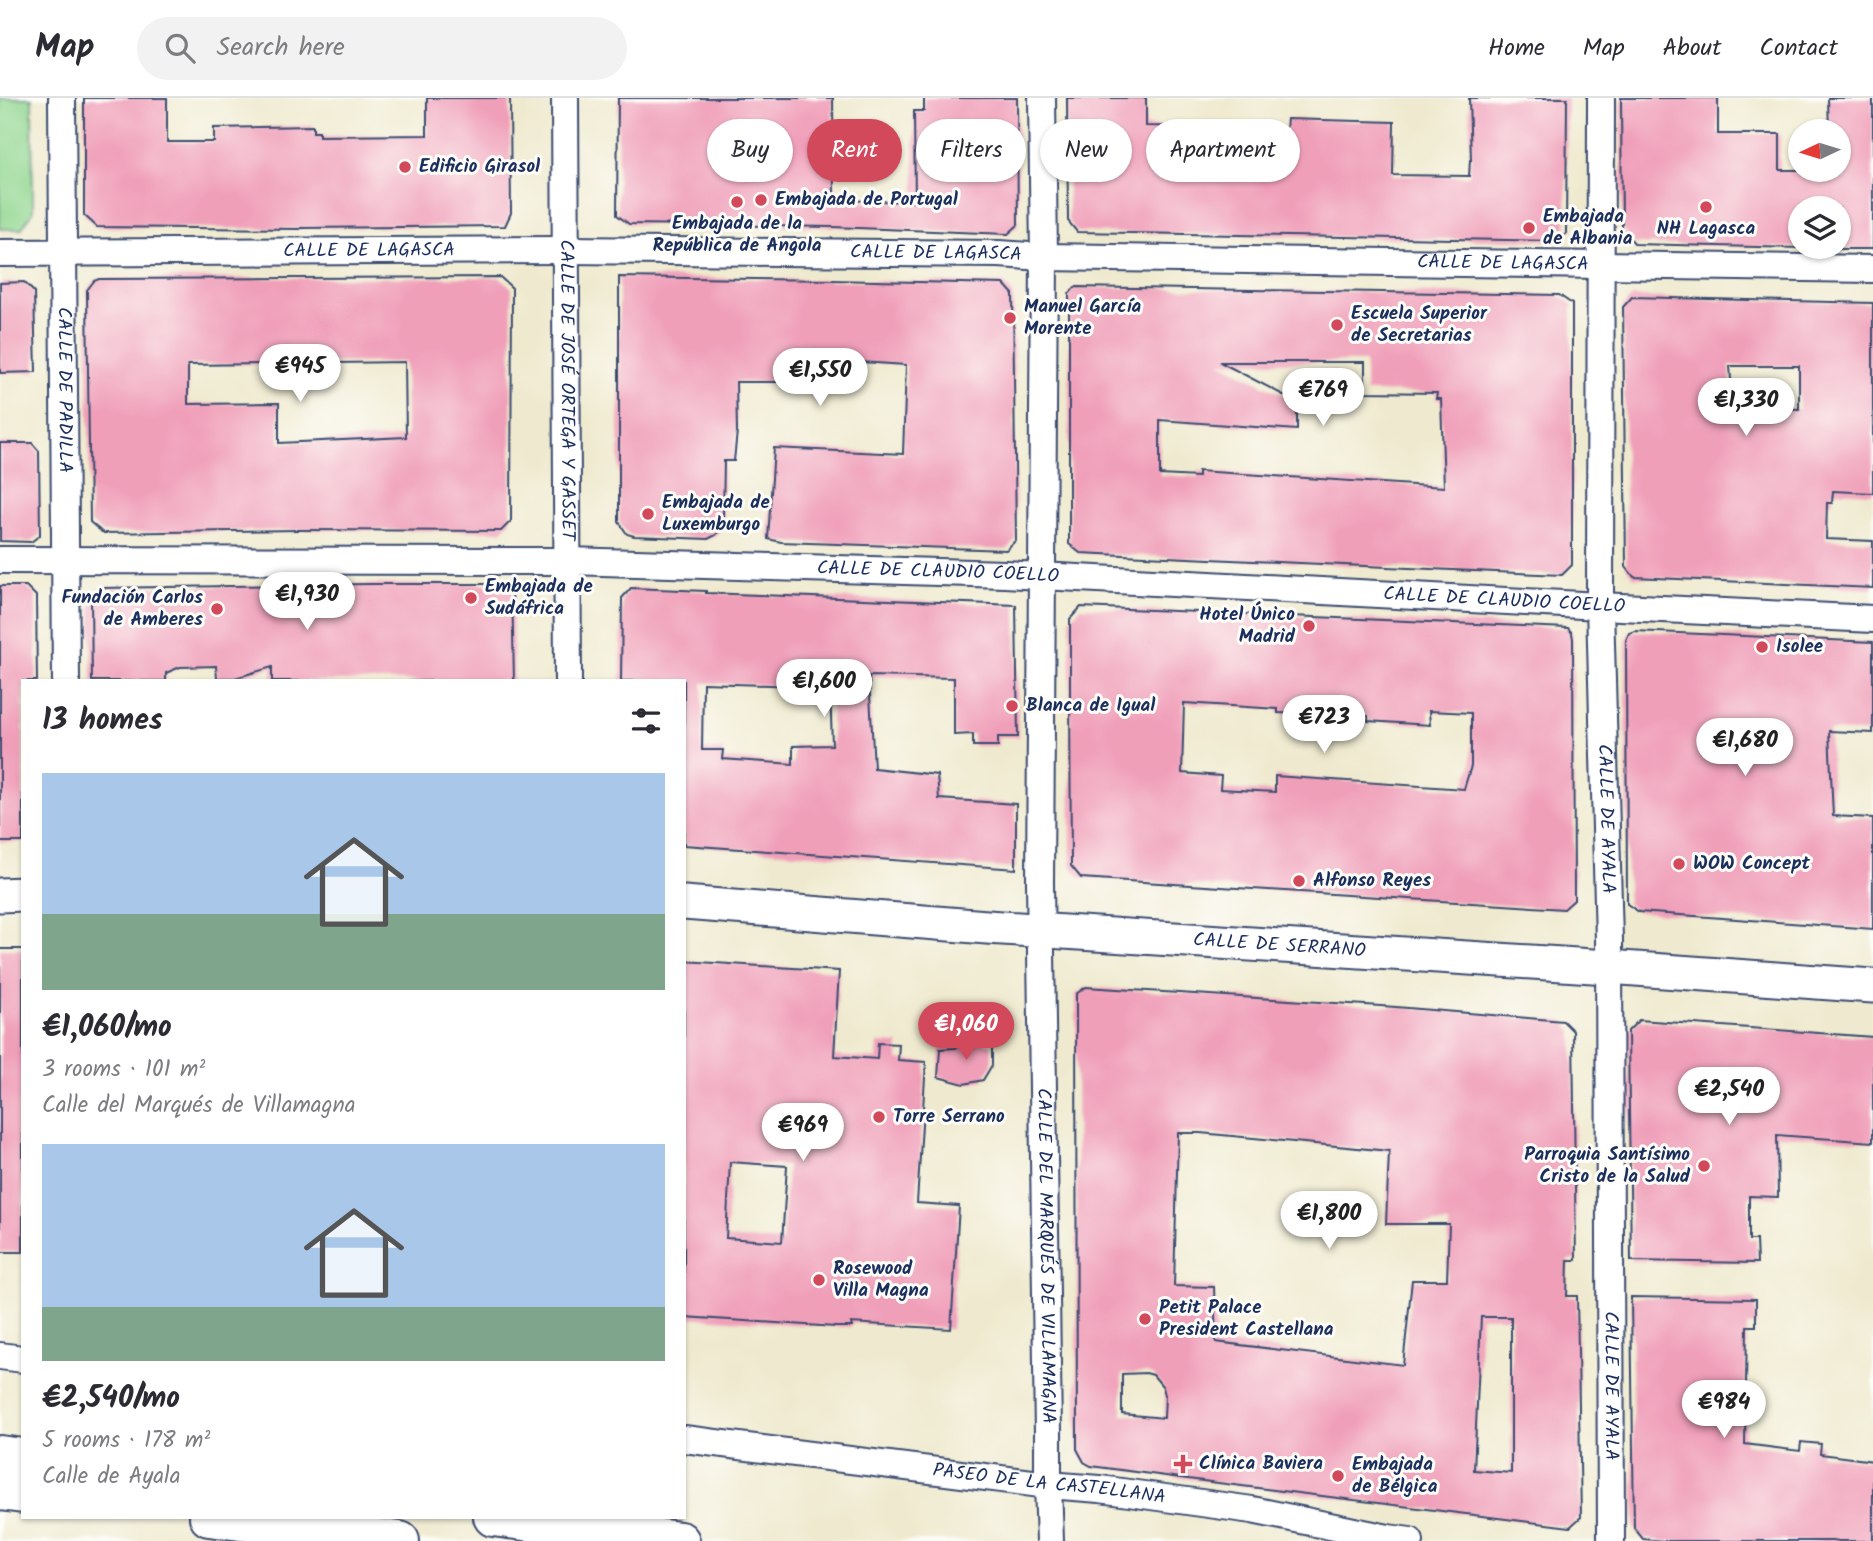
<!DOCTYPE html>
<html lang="en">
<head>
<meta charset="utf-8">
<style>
  body { margin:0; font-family:Kalam,sans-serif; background:#f2f2f3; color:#2b2b33; height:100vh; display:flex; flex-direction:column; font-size:26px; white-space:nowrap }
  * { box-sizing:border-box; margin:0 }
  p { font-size:23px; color:#7c7c81 }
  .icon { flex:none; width:38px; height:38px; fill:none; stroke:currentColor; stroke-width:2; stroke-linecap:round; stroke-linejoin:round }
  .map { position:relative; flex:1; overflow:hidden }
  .drawer { position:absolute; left:21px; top:581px; width:665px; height:840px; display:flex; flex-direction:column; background:#fff; border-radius:0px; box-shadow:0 2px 5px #0004 }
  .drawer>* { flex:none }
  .guide { position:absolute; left:707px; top:21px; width:665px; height:63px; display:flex; gap:14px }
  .needle { width:46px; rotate:266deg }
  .controls { position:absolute; left:1788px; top:21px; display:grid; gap:14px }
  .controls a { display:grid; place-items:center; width:63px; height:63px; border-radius:50%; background:#fff; box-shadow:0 2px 5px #0004; font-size:35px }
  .price { position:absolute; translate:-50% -60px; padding:0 16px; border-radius:24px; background:#fff; color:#222; font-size:23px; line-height:46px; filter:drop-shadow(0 2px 4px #0008) }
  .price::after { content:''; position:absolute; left:50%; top:42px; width:21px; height:16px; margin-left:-10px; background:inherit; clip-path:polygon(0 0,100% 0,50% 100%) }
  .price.on { background:#d1495b; color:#fff }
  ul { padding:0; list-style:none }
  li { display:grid; align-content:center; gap:14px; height:371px; padding:0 21px }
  li span { display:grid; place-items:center; height:217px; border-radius:0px; color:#555 }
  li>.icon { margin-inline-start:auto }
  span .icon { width:126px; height:126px; fill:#fffc; stroke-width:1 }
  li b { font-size:30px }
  h2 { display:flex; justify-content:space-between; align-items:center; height:84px; padding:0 21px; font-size:30px }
  .tag { padding:0 24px; border-radius:32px; background:#fff; box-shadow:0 2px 5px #0004; font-size:24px; line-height:63px }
  .tag.on { background:#d1495b; color:#fff }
  header { display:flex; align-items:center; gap:42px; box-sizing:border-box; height:98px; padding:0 35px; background:#fff; border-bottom:2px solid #e1e1e2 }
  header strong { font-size:33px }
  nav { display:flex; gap:38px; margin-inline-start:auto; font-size:24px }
  .search { width:490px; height:63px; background:#f2f2f3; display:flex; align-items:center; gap:18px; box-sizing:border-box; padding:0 24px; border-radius:38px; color:#7c7c81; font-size:26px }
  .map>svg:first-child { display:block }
  .green { fill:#91d790; stroke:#568377; stroke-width:2 }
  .building { fill:#f09fb9; fill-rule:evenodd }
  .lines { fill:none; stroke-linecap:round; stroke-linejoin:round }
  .minor-casing { stroke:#3b4b6f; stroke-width:30 }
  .major-casing { stroke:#3b4b6f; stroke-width:37 }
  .highway-casing { stroke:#3b4b6f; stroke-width:42 }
  .minor { stroke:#fff; stroke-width:26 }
  .major { stroke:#fff; stroke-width:33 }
  .highway { stroke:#fff; stroke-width:38 }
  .poi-dot { fill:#d1495b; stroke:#fdfcf7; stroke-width:2.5 }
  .labels { text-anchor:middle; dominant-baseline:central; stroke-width:6; stroke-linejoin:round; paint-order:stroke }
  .poi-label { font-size:19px; font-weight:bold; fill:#1b2f5e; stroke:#fdfcf7; text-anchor:start }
  .street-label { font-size:19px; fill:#1b2f5e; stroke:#fdfcf7 }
</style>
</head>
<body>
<header>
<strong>Map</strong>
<div class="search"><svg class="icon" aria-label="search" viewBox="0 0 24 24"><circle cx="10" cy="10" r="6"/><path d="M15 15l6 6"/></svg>Search here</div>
<nav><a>Home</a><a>Map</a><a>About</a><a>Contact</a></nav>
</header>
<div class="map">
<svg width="1873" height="1443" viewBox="0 0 1873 1443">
  <rect width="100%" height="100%" fill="#fdfcf7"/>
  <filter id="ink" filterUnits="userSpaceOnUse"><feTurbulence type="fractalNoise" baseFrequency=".0143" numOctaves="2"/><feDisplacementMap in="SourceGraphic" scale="14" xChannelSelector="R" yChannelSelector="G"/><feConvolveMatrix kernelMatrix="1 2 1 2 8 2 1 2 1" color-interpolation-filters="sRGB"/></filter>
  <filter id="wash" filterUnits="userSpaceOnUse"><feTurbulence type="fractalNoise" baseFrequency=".00686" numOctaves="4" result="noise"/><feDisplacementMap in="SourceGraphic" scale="28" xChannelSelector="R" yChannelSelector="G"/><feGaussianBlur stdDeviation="1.57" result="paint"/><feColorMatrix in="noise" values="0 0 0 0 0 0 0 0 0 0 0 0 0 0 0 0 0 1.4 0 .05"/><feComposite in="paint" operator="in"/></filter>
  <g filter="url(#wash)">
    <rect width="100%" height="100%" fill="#efeacf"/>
    <path class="green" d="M0,0H32L33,114L21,131H0Z"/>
    <g id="blocks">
      <g class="building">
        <path d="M84,0H167V44H214V30L313,28V34H319V38L427,37V0H510L511,115L505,128L301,130L300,131L97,129L84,117Z"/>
        <path d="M618,0H833L834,102L915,104L914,13H924V0H1017L1018,127L1008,136L833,129L629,126L617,117Z"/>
        <path d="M1067,0H1146V28L1286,31L1287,21L1394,24L1393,77L1469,78L1470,62H1471L1469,0H1567L1566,136L1558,143L1077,134L1068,123Z"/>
        <path d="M1621,0H1718V36H1780V72H1839V33H1829L1828,0H1873V151H1839V110H1801V150L1635,146L1622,131Z"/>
        <path d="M500,179L512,190L511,423L501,433L300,432L103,435L90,424L87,195V192L94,183L99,181ZM405,264L406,339L279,345V305L188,306V267Z"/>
        <path d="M619,179L832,182L1004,186L1013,196L1016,442L1006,452L781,444L768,441L774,350L903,356L906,267L831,262V284H736L737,333L734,363H724L723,418L721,430L716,437L708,441L634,438L627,436L619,424Z"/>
        <path d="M24,184L34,194L36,274L0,275V185Z"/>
        <path d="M1075,189L1559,197L1572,206V467L1562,477L1080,455L1069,446V196ZM1220,264H1365V294L1437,295L1436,301H1441L1444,389L1198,373V379L1160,377V322L1297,332V304Z"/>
        <path d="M1632,199L1873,205V395L1833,393L1832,405H1827L1826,441L1873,443V490L1634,479L1626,469L1623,209ZM1730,268H1799V311L1733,308Z"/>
        <path d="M0,345H32L39,353L40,437L31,444L0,443Z"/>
        <path d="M370,486H512L514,583H272V569L235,580H217L216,568L180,569L166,575V583H92L91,501L100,490Z"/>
        <path d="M0,488H26L36,498L37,583H23V744H0Z"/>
        <path d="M631,490L706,493V495L1016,507L1018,639H998V648H973V636L954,637V580L869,578L874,670L937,677L939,701L1016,706V771L684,747V583H621L622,500ZM703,585L830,589L832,647L793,648V666L722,661L723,652H702Z"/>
        <path d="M1081,509L1568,530L1572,535L1573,541L1574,802L1564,811L1081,780L1071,768L1070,595V521ZM1184,605L1278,611V615L1368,618V623L1430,627L1429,613L1471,615V668L1464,691L1275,678V694L1220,691L1221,678L1182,675Z"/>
        <path d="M1635,533L1873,544V635L1829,633L1833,718L1873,720V831L1639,814L1627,806L1626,542L1629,535Z"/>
        <rect x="0" y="851" width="23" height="303"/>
        <path d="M684,863L839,873L834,958L877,961L878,945L899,946L898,962L926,964L917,1105L959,1108L951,1231L851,1225L852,1229H836L684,1219ZM730,1064L787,1068L782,1144L726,1140Z"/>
        <path d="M1086,889L1396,909L1563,923L1573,933L1576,1162H1568L1567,1198H1577L1581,1419L1570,1429L1218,1385L1091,1368L1084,1364L1077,1351L1076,896ZM1178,1035H1200L1389,1053L1386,1126H1449L1447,1182H1412L1403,1267L1216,1244L1214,1189L1174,1188ZM1481,1219H1511V1375L1474,1372ZM1146,1275L1153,1277L1163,1289L1165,1297L1164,1320L1122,1316V1276Z"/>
        <path d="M1639,922L1873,939V1044L1777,1037L1778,1099L1749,1098V1142H1756L1757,1165L1631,1163L1628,933Z"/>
        <path d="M970,939L992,947V967L983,982L964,986L938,979L940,951L956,950Z"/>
        <path d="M1631,1199L1756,1201V1228H1747L1745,1346L1800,1353L1801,1344L1821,1346L1820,1356L1873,1363V1443H1663L1643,1441L1634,1430Z"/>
      </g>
    </g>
  </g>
  <g filter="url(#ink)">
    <use href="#blocks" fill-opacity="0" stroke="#3b4b6f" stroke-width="2"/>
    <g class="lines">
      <defs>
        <g id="minor">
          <path id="s1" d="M62,0L66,583"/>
          <path id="s2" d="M565,0L568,583"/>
          <path id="s3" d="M1042,0L1044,159L1040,785L1048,1335V1387L1050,1443"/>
          <path id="s4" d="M1601,0L1600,508L1609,842L1611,1443"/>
          <path id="s5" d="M0,155L566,152L999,156L1044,159L1873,171"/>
          <path id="s6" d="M0,462L568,463L1005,476L1600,508L1873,521"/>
          <path d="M0,1258L23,1261"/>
          <path id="s7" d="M684,1341L1048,1387L1100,1391L1252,1412L1388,1440L1410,1443"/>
        </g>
        <g id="major">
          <path d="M0,797L23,796"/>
          <path id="s8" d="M684,805L987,829L1608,869L1873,888"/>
        </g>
        <g id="highway">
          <path d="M0,1357L23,1360"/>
          <path d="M0,1393L23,1396"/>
          <path d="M209,1419L400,1443"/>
          <path d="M493,1419L680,1443"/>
        </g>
      </defs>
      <use href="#minor" class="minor-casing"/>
      <use href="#major" class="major-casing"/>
      <use href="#highway" class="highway-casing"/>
      <use href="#minor" class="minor"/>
      <use href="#major" class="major"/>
      <use href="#highway" class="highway"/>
    </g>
  </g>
  <g class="poi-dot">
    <circle cx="405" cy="69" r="7"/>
    <circle cx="761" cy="102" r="7"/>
    <circle cx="737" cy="104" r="7"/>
    <circle cx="1706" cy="109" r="7"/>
    <circle cx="1529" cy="130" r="7"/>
    <circle cx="1010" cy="220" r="7"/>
    <circle cx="1337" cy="227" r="7"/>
    <circle cx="648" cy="416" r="7"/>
    <circle cx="471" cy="500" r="7"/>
    <circle cx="217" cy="511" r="7"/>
    <circle cx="1309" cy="528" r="7"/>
    <circle cx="1762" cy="549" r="7"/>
    <circle cx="1012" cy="608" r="7"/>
    <circle cx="1679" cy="766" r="7"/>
    <circle cx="1299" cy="783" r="7"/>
    <circle cx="879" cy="1019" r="7"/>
    <circle cx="1704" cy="1068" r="7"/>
    <circle cx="819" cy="1182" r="7"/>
    <circle cx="1145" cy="1221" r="7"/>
    <path d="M1179.5 1355.5h7v7h7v7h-7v7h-7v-7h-7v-7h7z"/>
    <circle cx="1338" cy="1378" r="7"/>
  </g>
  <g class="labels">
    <g class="poi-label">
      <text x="419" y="69">Edificio Girasol</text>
      <text x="775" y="102">Embajada de Portugal</text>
      <text x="1543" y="119">Embajada<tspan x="1543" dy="22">de Albania</tspan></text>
      <text x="737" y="126" text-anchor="middle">Embajada de la<tspan x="737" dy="22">República de Angola</tspan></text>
      <text x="1706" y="131" text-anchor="middle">NH Lagasca</text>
      <text x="1024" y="209">Manuel García<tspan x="1024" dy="22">Morente</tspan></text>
      <text x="1351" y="216">Escuela Superior<tspan x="1351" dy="22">de Secretarias</tspan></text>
      <text x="662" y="405">Embajada de<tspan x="662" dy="22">Luxemburgo</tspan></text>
      <text x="485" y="489">Embajada de<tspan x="485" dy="22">Sudáfrica</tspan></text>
      <text x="203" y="500" text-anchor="end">Fundación Carlos<tspan x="203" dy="22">de Amberes</tspan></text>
      <text x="1295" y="517" text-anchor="end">Hotel Único<tspan x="1295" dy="22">Madrid</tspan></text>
      <text x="1776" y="549">Isolee</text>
      <text x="1026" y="608">Blanca de Igual</text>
      <text x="1693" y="766">WOW Concept</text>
      <text x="1313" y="783">Alfonso Reyes</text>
      <text x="893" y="1019">Torre Serrano</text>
      <text x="1690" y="1057" text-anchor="end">Parroquia Santísimo<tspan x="1690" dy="22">Cristo de la Salud</tspan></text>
      <text x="833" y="1171">Rosewood<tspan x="833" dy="22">Villa Magna</tspan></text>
      <text x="1159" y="1210">Petit Palace<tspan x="1159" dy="22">President Castellana</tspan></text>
      <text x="1199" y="1366">Clínica Baviera</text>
      <text x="1352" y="1367">Embajada<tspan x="1352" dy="22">de Bélgica</tspan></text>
    </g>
    <g class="street-label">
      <text stroke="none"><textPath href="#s5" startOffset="369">CALLE DE LAGASCA</textPath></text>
      <text stroke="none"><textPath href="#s5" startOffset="936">CALLE DE LAGASCA</textPath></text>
      <text stroke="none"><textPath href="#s5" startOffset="1503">CALLE DE LAGASCA</textPath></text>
      <text stroke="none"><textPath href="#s1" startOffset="292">CALLE DE PADILLA</textPath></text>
      <text stroke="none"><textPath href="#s2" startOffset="292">CALLE DE JOSÉ ORTEGA Y GASSET</textPath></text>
      <text stroke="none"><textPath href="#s6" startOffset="938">CALLE DE CLAUDIO COELLO</textPath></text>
      <text stroke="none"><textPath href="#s6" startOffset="1505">CALLE DE CLAUDIO COELLO</textPath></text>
      <text stroke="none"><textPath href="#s4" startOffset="721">CALLE DE AYALA</textPath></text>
      <text stroke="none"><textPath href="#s8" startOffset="597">CALLE DE SERRANO</textPath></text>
      <text stroke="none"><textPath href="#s3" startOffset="1158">CALLE DEL MARQUÉS DE VILLAMAGNA</textPath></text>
      <text stroke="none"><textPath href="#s4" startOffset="1288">CALLE DE AYALA</textPath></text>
      <text stroke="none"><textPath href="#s7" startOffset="368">PASEO DE LA CASTELLANA</textPath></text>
    </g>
  </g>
</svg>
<div class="controls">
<a><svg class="needle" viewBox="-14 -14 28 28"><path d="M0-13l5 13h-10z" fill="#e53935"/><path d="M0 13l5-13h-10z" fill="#7c7c81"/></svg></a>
<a><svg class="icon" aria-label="layers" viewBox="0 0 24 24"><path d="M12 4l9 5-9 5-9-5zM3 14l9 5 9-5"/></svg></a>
</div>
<b class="price" style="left:300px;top:306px">€945</b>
<b class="price" style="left:820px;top:310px">€1,550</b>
<b class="price" style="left:1323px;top:330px">€769</b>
<b class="price" style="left:1746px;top:340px">€1,330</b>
<b class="price" style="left:307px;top:534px">€1,930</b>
<b class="price" style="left:824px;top:621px">€1,600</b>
<b class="price" style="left:1324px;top:657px">€723</b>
<b class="price" style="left:1745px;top:680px">€1,680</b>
<b class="price on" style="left:966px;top:964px">€1,060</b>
<b class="price" style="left:1729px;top:1029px">€2,540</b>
<b class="price" style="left:803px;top:1065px">€969</b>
<b class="price" style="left:1329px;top:1153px">€1,800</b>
<b class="price" style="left:1724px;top:1342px">€984</b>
<div class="guide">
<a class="tag">Buy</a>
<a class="tag on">Rent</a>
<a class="tag">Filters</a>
<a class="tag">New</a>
<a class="tag">Apartment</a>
</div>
<section class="drawer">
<h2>13 homes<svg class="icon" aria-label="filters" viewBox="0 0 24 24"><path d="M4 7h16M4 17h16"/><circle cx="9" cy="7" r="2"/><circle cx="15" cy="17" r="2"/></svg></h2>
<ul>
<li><span style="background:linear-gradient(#a9c7e8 65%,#7fa58c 0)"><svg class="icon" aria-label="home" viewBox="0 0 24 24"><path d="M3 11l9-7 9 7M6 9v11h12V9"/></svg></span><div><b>€1,060/mo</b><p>3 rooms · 101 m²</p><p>Calle del Marqués de Villamagna</p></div></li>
<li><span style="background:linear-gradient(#a9c7e8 75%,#7fa58c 0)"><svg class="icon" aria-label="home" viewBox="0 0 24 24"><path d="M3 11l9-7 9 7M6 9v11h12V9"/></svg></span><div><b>€2,540/mo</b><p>5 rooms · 178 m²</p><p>Calle de Ayala</p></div></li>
</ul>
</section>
</div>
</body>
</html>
